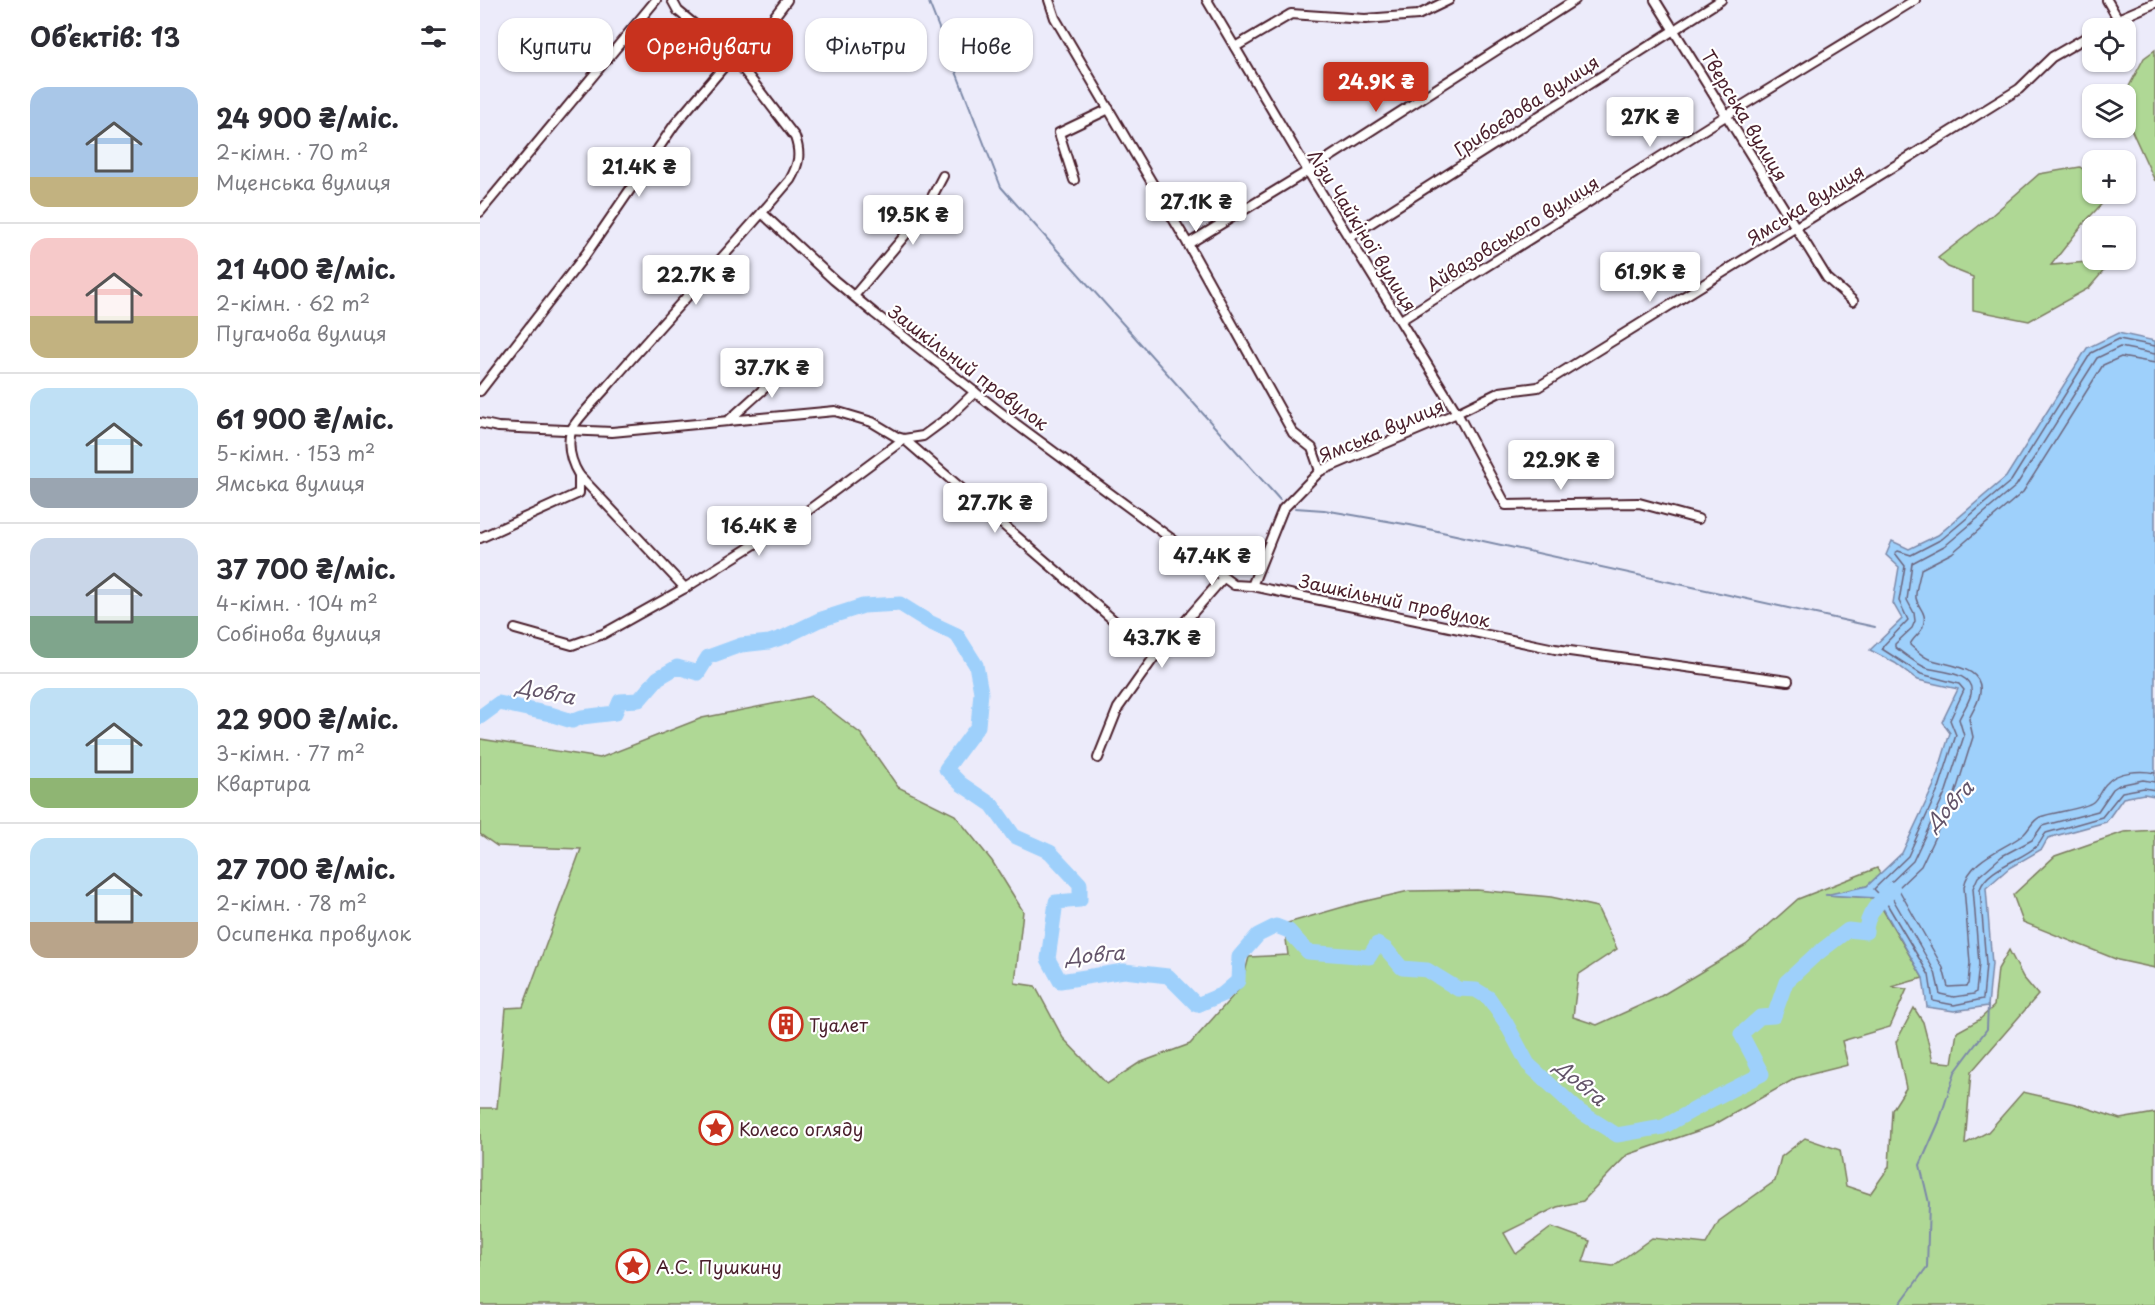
<!DOCTYPE html>
<html lang="uk">
<head>
<meta charset="utf-8">
<style>
  body { margin:0; font-family:"Playpen Sans",sans-serif; background:#f7f7f7; color:#2b2b33; height:100vh; display:flex; flex-direction:column; font-size:22px; white-space:nowrap }
  * { box-sizing:border-box; margin:0 }
  p { font-size:20px; color:#7c7c81 }
  .icon { flex:none; width:33px; height:33px; fill:none; stroke:currentColor; stroke-width:2; stroke-linecap:round; stroke-linejoin:round }
  .map { position:relative; flex:1; overflow:hidden }
  .drawer { display:flex; flex-direction:column; background:#fff; width:480px }
  .drawer>* { flex:none }
  .banner { position:absolute; left:18px; top:18px; width:570px; height:54px; display:flex; gap:12px }
  .controls { position:absolute; left:1602px; top:18px; display:grid; gap:12px }
  .controls a { display:grid; place-items:center; width:54px; height:54px; border-radius:12px; background:#fff; box-shadow:0 2px 4px #0004; font-size:30px }
  .price { position:absolute; translate:-50% -51px; padding:0 14px; border-radius:6px; background:#fff; color:#222; font-size:20px; line-height:39px; filter:drop-shadow(0 2px 3px #0008) }
  .price::after { content:''; position:absolute; left:50%; top:36px; width:18px; height:14px; margin-left:-9px; background:inherit; clip-path:polygon(0 0,100% 0,50% 100%) }
  .price.on { background:#c8321e; color:#fff }
  ul { padding:0; list-style:none }
  li { display:flex; align-items:center; gap:18px; height:150px; padding:0 30px }
  li+li { border-top:2px solid #e1e1e2 }
  li span { display:grid; place-items:center; flex:none; width:168px; height:120px; border-radius:18px; color:#555 }
  li>.icon { margin-inline-start:auto }
  span .icon { width:72px; height:72px; fill:#fffc; stroke-width:1 }
  li b { font-size:26px }
  h2 { display:flex; justify-content:space-between; align-items:center; height:72px; padding:0 30px; font-size:26px }
  .chip { padding:0 21px; border-radius:18px; background:#fff; box-shadow:0 2px 4px #0004; font-size:21px; line-height:54px }
  .chip.on { background:#c8321e; color:#fff }
  main { display:flex; flex:1; min-height:0 }
  .map>svg:first-child { display:block }
  .green { fill:#afd895; stroke:#7c7c60; stroke-width:1.5 }
  .water { fill:#9ed0fb; stroke:#7c89a8; stroke-width:1.5 }
  .lines { fill:none; stroke-linecap:round; stroke-linejoin:round }
  .shore { stroke:#6c667e; stroke-width:1.5 }
  .stream { stroke:#7c89a8; stroke-width:2 }
  .river { stroke:#9ed0fb; stroke-width:15 }
  .minor-casing { stroke:#4a1f2b; stroke-width:12 }
  .minor { stroke:#fff; stroke-width:8 }
  .labels { text-anchor:middle; dominant-baseline:central; stroke-width:4.5; stroke-linejoin:round; paint-order:stroke }
  .street-label { font-size:18px; fill:#4a1f2b; stroke:#fff }
  .poi-label { font-size:18px; fill:#4a1f2b; stroke:#fff; text-anchor:start }
  .water-label { font-size:20px; font-style:italic; fill:#635469; stroke:#fff }
</style>
</head>
<body>
<main>
<section class="drawer">
<h2>Об’єктів: 13<svg class="icon" aria-label="filters" viewBox="0 0 24 24"><path d="M4 7h16M4 17h16"/><circle cx="9" cy="7" r="2"/><circle cx="15" cy="17" r="2"/></svg></h2>
<ul>
<li><span style="background:linear-gradient(#a9c7e8 75%,#c2b280 0)"><svg class="icon" aria-label="home" viewBox="0 0 24 24"><path d="M3 11l9-7 9 7M6 9v11h12V9"/></svg></span><div><b>24 900 ₴/міс.</b><p>2-кімн. · 70 m²</p><p>Мценська вулиця</p></div></li>
<li><span style="background:linear-gradient(#f6c9c9 65%,#c2b280 0)"><svg class="icon" aria-label="home" viewBox="0 0 24 24"><path d="M3 11l9-7 9 7M6 9v11h12V9"/></svg></span><div><b>21 400 ₴/міс.</b><p>2-кімн. · 62 m²</p><p>Пугачова вулиця</p></div></li>
<li><span style="background:linear-gradient(#bfe0f5 75%,#9aa5b1 0)"><svg class="icon" aria-label="home" viewBox="0 0 24 24"><path d="M3 11l9-7 9 7M6 9v11h12V9"/></svg></span><div><b>61 900 ₴/міс.</b><p>5-кімн. · 153 m²</p><p>Ямська вулиця</p></div></li>
<li><span style="background:linear-gradient(#c9d6e8 65%,#7fa58c 0)"><svg class="icon" aria-label="home" viewBox="0 0 24 24"><path d="M3 11l9-7 9 7M6 9v11h12V9"/></svg></span><div><b>37 700 ₴/міс.</b><p>4-кімн. · 104 m²</p><p>Собінова вулиця</p></div></li>
<li><span style="background:linear-gradient(#bfe0f5 75%,#8fb573 0)"><svg class="icon" aria-label="home" viewBox="0 0 24 24"><path d="M3 11l9-7 9 7M6 9v11h12V9"/></svg></span><div><b>22 900 ₴/міс.</b><p>3-кімн. · 77 m²</p><p>Квартира</p></div></li>
<li><span style="background:linear-gradient(#bfe0f5 70%,#b9a48a 0)"><svg class="icon" aria-label="home" viewBox="0 0 24 24"><path d="M3 11l9-7 9 7M6 9v11h12V9"/></svg></span><div><b>27 700 ₴/міс.</b><p>2-кімн. · 78 m²</p><p>Осипенка провулок</p></div></li>
</ul>
</section>
<div class="map">
<svg width="1675" height="1305" viewBox="0 0 1675 1305">
  <rect width="100%" height="100%" fill="#ecebfa"/>
  <filter id="ink" filterUnits="userSpaceOnUse"><feTurbulence type="fractalNoise" baseFrequency=".0167" numOctaves="2"/><feDisplacementMap in="SourceGraphic" scale="12" xChannelSelector="R" yChannelSelector="G"/><feConvolveMatrix kernelMatrix="1 2 1 2 8 2 1 2 1" color-interpolation-filters="sRGB"/></filter>
  <g filter="url(#ink)">
    <g class="green">
      <path d="M1675,50V181L1646,118L1645,94L1664,58Z"/>
      <path d="M1600,167L1612,176V194H1631L1604,223L1571,265L1633,260L1609,288L1549,321L1493,310V277L1468,267L1458,258L1510,217L1559,174Z"/>
      <path d="M332,696L381,734L418,787L475,815L512,861L543,911L535,983L555,986L583,1038L627,1084L659,1063L710,1044L761,987L769,957L808,955L804,924L877,903L929,891L997,890L1071,897L1117,907L1137,949L1098,975L1093,1017L1117,1025L1181,996L1266,945L1318,899L1397,868L1400,874L1387,886L1348,895L1396,898L1443,978L1411,987L1427,989L1410,1027L1362,1041L1368,1065L1316,1078L1232,1126L1147,1155L1103,1201L1077,1207L1024,1233L1036,1254L1072,1227L1110,1241L1103,1262L1133,1266L1172,1238L1226,1244L1239,1221L1295,1181L1301,1157L1325,1138L1360,1150L1366,1186L1390,1194L1409,1167L1412,1110L1426,1088L1416,1042L1434,1008L1443,1022L1453,1061L1472,1063L1477,1032L1499,1020L1514,1006L1518,969L1529,950L1543,977L1558,995L1491,1072L1485,1144L1508,1132L1543,1092L1595,1104L1640,1119L1675,1113V1305H0V1108H17L26,1008L43,1007L101,849L17,846L0,834V739L120,758L222,718Z"/>
      <path d="M1675,830V968L1638,960L1543,922L1533,895L1575,856L1644,832Z"/>
    </g>
    <path class="water" d="M1638,333L1675,341V796L1664,794L1643,798L1626,822L1568,838L1562,849L1529,868L1506,888L1512,964L1508,1006L1474,1011L1447,1007L1443,978L1397,898L1345,895L1387,886L1422,853L1454,785L1470,733L1462,722L1478,689L1438,680L1415,663L1390,650L1422,619L1413,603L1419,567L1406,555L1412,541L1429,549L1458,535L1526,477L1607,348Z"/>
    <g class="lines">
      <g class="shore">
        <path d="M1675,346L1639,339L1611,353L1531,481L1462,539L1431,555L1418,551L1415,553L1425,566L1419,601L1428,620L1403,646L1402,649L1441,674L1479,684L1484,690L1470,720L1476,735L1459,788L1428,856L1394,889L1404,899L1449,975L1453,1001L1474,1005L1503,999L1506,964L1500,889C1507,868 1544,859 1558,845C1561,842 1563,836 1566,833L1622,817L1642,792L1664,788L1675,790"/>
        <path d="M1675,354L1640,347L1617,358L1536,486L1466,545L1432,563L1427,600L1434,613L1435,621L1432,628L1415,644V647C1424,654 1436,664 1447,668C1460,672 1495,672 1491,694C1489,702 1483,711 1479,719L1484,736L1466,791L1433,861L1406,887L1455,972L1460,994L1474,997L1494,994L1496,992L1499,964L1493,888L1498,877L1522,856L1552,840L1562,826L1618,811L1633,789L1639,785L1663,780L1675,782"/>
        <path d="M1675,363L1641,357L1623,365L1543,492L1472,553L1441,569C1440,577 1435,590 1436,598C1438,609 1448,612 1443,626C1441,634 1432,638 1430,645C1436,650 1443,657 1449,659C1468,666 1508,666 1499,697C1497,705 1492,712 1489,719L1493,737L1475,794L1441,866L1418,888L1463,968L1468,987L1486,986L1488,984L1490,963L1484,887C1488,859 1526,849 1544,834C1550,828 1552,821 1560,817C1572,812 1605,809 1613,802C1619,797 1621,788 1627,783C1637,771 1661,770 1675,773"/>
      </g>
      <g class="stream">
        <path d="M448,0L521,187L800,500"/>
        <path d="M815,508L844,510L930,525L1395,627"/>
        <path d="M1419,1305L1447,1267L1449,1203L1440,1165L1459,1122L1475,1072L1507,1029L1508,1006"/>
      </g>
      <path class="river" d="M0,717L19,703L70,714L92,721L102,717L135,713L140,701L159,700L178,678L197,667L218,673L228,657L261,645L289,642L304,637L339,620L383,606L420,604L449,622L477,635L496,665L501,692L498,726L466,769L481,784L512,805L534,836L570,852L600,884V900L576,902L568,959L580,981L644,971L688,976L717,1005L743,994L758,981L759,957L778,935L796,926L809,931L828,952L889,957L897,944L906,949L922,968L947,970L978,989L996,990L1009,998L1026,1023L1048,1064L1099,1111L1137,1135L1183,1127L1233,1099L1282,1074L1261,1034L1280,1017L1294,1016L1306,982L1333,957L1368,930L1386,932C1386,913 1400,901 1413,889"/>
      <defs>
        <g id="minor">
          <path d="M192,0L198,11L253,56L315,137C321,154 319,164 310,180C250,251 186,318 125,389C118,397 93,423 91,431C87,447 91,462 99,475L205,588"/>
          <path d="M569,0L575,18L708,244L813,433L832,448L840,471"/>
          <path d="M727,0L828,171L977,413L1026,505L1159,503L1218,519"/>
          <path d="M1175,0L1347,278L1373,301"/>
          <path d="M1627,0L1638,19"/>
          <path d="M1622,28L1638,19L1675,3"/>
          <path d="M755,47L811,14L885,19L938,15L969,0"/>
          <path d="M594,180L579,133L629,109"/>
          <path d="M0,212L176,0"/>
          <path d="M282,213L354,280L394,313L524,415L754,585L772,586L1075,649L1308,681"/>
          <path d="M869,237L1241,0"/>
          <path d="M708,244L828,171L1095,0"/>
          <path d="M374,296L443,214L463,176"/>
          <path d="M921,320L1247,115L1435,0"/>
          <path d="M0,391L106,254L195,124L253,56L265,55L307,0"/>
          <path d="M248,421L318,358"/>
          <path d="M0,423L18,427L132,432L355,411L392,422L417,437L424,439L675,656"/>
          <path d="M0,538L99,493V475"/>
          <path d="M772,586L803,509L840,471L977,413L1020,392L1058,387L1539,89L1572,57L1612,34"/>
          <path d="M35,629L92,645L123,634L205,588L326,512L424,439L443,436L470,416L495,392"/>
          <path d="M618,758L638,708L675,656L743,578"/>
        </g>
      </defs>
      <use href="#minor" class="minor-casing"/>
      <use href="#minor" class="minor"/>
    </g>
  </g>
  <defs>
    <symbol id="building-ring" viewBox="-11 -11 22 22"><circle r="9.5" fill="#fff" stroke="#c8321e" stroke-width="1.5"/><path d="M-4-6H4V6H1V3H-1V6H-4ZM-2.5-4.3h1.7v1.8h-1.7ZM.8-4.3h1.7v1.8H.8ZM-2.5-1h1.7V.8h-1.7ZM.8-1h1.7V.8H.8Z" fill="#c8321e"/></symbol>
    <symbol id="sight-ring" viewBox="-11 -11 22 22"><circle r="9.5" fill="#fff" stroke="#c8321e" stroke-width="1.5"/><path d="M0-6L1.8-2.2L6-1.7L2.9 1.2L3.7 5.4L0 3.3L-3.7 5.4L-2.9 1.2L-6-1.7L-1.8-2.2Z" fill="#c8321e"/></symbol>
  </defs>
  <g fill-rule="evenodd">
    <use href="#building-ring" x="287" y="1005" width="38" height="38"/>
    <use href="#sight-ring" x="217" y="1109" width="38" height="38"/>
    <use href="#sight-ring" x="134" y="1247" width="38" height="38"/>
  </g>
  <g class="labels">
    <g class="street-label">
      <text transform="translate(1046 105) rotate(-33)">Грибоєдова вулиця</text>
      <text transform="translate(1265 115) rotate(59)">Тверська вулиця</text>
      <text transform="translate(1325 204) rotate(-32)">Ямська вулиця</text>
      <text transform="translate(883 230) rotate(58)">Лізи Чайкіної вулиця</text>
      <text transform="translate(1032 233) rotate(-32)">Айвазовського вулиця</text>
      <text transform="translate(489 367) rotate(37)">Зашкільний провулок</text>
      <text transform="translate(901 430) rotate(-23)">Ямська вулиця</text>
      <text transform="translate(915 600) rotate(12)">Зашкільний провулок</text>
    </g>
    <g class="poi-label">
      <text x="329" y="1024">Туалет</text>
      <text x="259" y="1128">Колесо огляду</text>
      <text x="176" y="1266">А.С. Пушкину</text>
    </g>
    <g class="water-label">
      <text transform="translate(66 691) rotate(12)">Довга</text>
      <text transform="translate(1469 805) rotate(-47)">Довга</text>
      <text transform="translate(615 954) rotate(-4)">Довга</text>
      <text transform="translate(1101 1082) rotate(40)">Довга</text>
    </g>
  </g>
</svg>
<div class="controls">
<a><svg class="icon" aria-label="locate" viewBox="0 0 24 24"><circle cx="12" cy="12" r="6"/><path d="M12 2v4M12 18v4M2 12h4M18 12h4"/></svg></a>
<a><svg class="icon" aria-label="layers" viewBox="0 0 24 24"><path d="M12 4l9 5-9 5-9-5zM3 14l9 5 9-5"/></svg></a>
<a>+</a>
<a>−</a>
</div>
<b class="price on" style="left:896px;top:113px">24.9K ₴</b>
<b class="price" style="left:1170px;top:148px">27K ₴</b>
<b class="price" style="left:159px;top:198px">21.4K ₴</b>
<b class="price" style="left:716px;top:233px">27.1K ₴</b>
<b class="price" style="left:433px;top:246px">19.5K ₴</b>
<b class="price" style="left:1170px;top:303px">61.9K ₴</b>
<b class="price" style="left:216px;top:306px">22.7K ₴</b>
<b class="price" style="left:292px;top:399px">37.7K ₴</b>
<b class="price" style="left:1081px;top:491px">22.9K ₴</b>
<b class="price" style="left:515px;top:534px">27.7K ₴</b>
<b class="price" style="left:279px;top:557px">16.4K ₴</b>
<b class="price" style="left:732px;top:587px">47.4K ₴</b>
<b class="price" style="left:682px;top:669px">43.7K ₴</b>
<div class="banner">
<a class="chip">Купити</a>
<a class="chip on">Орендувати</a>
<a class="chip">Фільтри</a>
<a class="chip">Нове</a>
</div>
</div>
</main>
</body>
</html>
